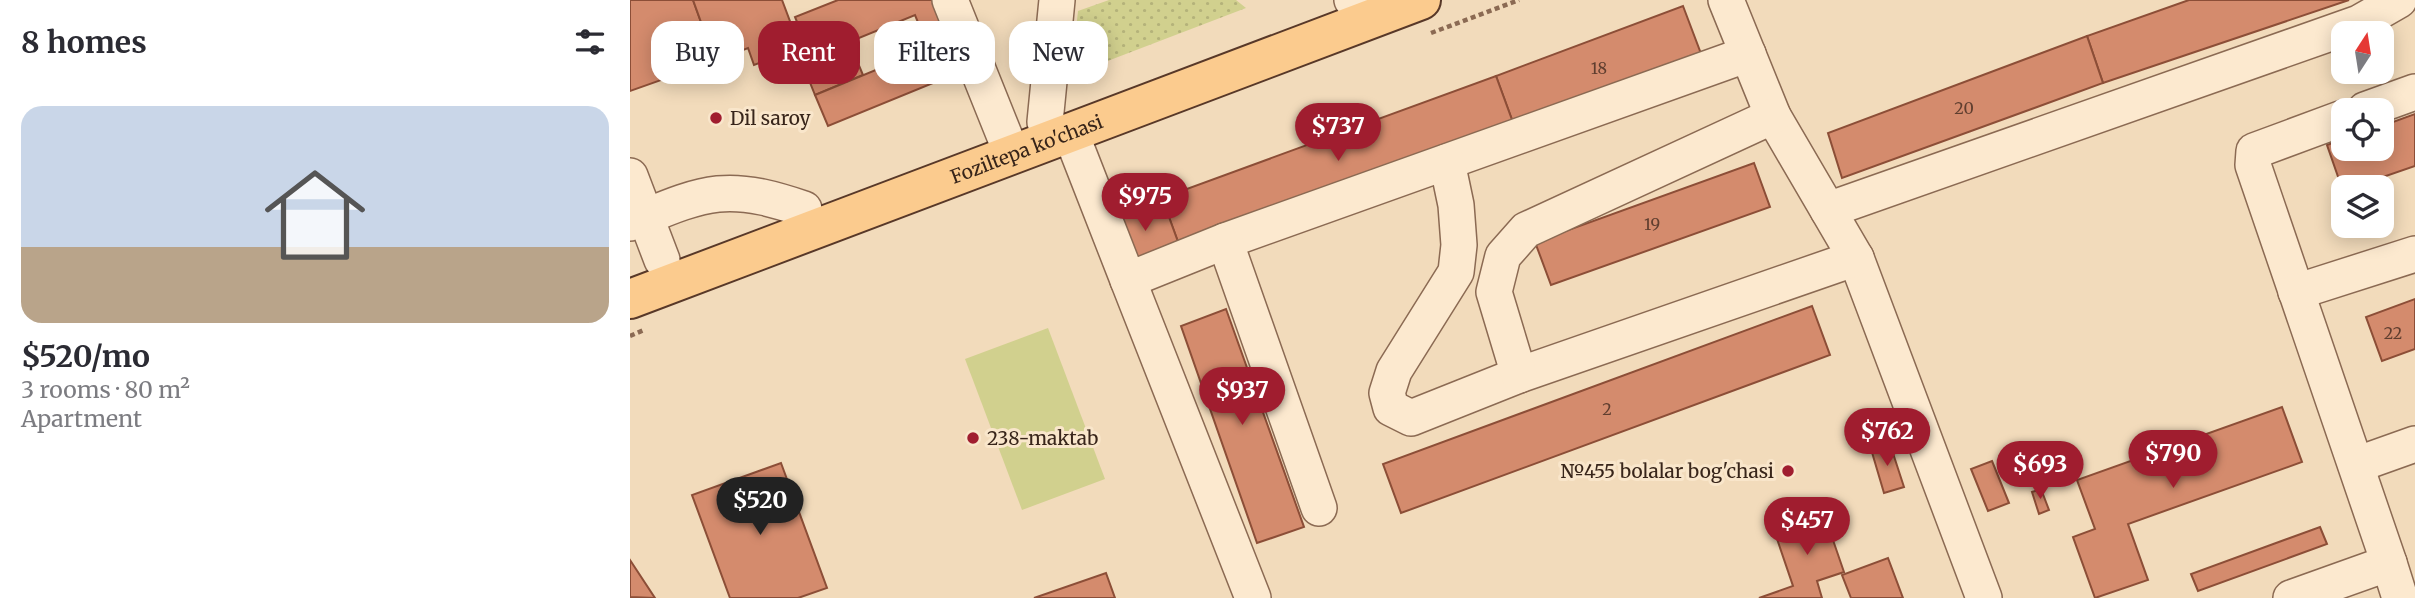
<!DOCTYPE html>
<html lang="en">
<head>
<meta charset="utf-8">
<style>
  body { margin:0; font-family:Merriweather,serif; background:#f2f2f3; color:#2b2b33; height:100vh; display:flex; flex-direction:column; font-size:26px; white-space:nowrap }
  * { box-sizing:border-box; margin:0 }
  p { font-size:23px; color:#7c7c81 }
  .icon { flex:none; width:38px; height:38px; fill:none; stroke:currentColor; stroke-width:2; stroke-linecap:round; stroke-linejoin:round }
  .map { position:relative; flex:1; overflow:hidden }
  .panel { display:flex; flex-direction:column; background:#fff; width:630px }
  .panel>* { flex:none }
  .banner { position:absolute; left:21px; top:21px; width:665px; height:63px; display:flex; gap:14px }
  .needle { width:46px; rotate:12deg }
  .fabs { position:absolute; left:1701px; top:21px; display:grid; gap:14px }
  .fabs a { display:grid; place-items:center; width:63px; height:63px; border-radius:14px; background:#fff; box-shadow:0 4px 18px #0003; font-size:35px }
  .price { position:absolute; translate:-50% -60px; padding:0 16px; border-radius:24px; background:#a01d2f; color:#fff; font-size:23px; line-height:46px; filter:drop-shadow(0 2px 4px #0008) }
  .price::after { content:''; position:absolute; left:50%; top:42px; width:21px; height:16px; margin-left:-10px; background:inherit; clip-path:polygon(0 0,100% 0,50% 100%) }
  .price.current { background:#222; color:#fff }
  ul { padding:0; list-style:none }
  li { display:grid; align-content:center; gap:14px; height:371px; padding:0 21px }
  li span { display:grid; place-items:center; height:217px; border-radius:21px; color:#555 }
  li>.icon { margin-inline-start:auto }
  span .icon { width:126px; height:126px; fill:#fffc; stroke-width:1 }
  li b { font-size:30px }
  h2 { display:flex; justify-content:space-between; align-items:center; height:84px; padding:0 21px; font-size:30px }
  .tag { padding:0 24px; border-radius:21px; background:#fff; box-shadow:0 4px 18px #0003; font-size:24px; line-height:63px }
  .tag.current { background:#a01d2f; color:#fff }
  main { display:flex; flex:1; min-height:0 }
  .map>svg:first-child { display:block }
  .grass { fill:url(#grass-dots) }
  .pitch { fill:#d1d08e }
  .building { fill:#d48b6d; stroke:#8c4e37; stroke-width:2 }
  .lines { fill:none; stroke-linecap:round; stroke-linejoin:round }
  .minor-casing { stroke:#8b6a53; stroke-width:38 }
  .major-casing { stroke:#583828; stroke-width:42 }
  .path { stroke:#8b6a53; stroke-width:4.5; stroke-dasharray:5 3.5; stroke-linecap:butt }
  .minor { stroke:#fce9cf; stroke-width:35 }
  .major { stroke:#fbcb8e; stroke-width:38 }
  .poi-dot { fill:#a01d2f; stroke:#f9e6cb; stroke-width:2.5 }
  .labels { text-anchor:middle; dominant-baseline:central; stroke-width:6; stroke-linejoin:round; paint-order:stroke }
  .number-label { font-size:16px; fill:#5f3e2f }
  .poi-label { font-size:19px; fill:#38251a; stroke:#f9e6cb; text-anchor:start }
  .street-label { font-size:19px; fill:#38251a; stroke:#f9e6cb }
</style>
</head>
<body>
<main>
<section class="panel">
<h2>8 homes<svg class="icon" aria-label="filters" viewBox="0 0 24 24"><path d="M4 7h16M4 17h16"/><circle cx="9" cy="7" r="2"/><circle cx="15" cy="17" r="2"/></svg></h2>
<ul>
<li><span style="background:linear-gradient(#c9d6e8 65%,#b9a48a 0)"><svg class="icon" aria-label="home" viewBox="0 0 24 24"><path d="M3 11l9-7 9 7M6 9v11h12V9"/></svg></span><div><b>$520/mo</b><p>3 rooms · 80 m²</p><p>Apartment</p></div></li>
</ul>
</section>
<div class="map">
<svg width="1785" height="598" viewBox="0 0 1785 598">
  <defs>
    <pattern id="grass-dots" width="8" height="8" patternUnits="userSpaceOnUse" patternTransform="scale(1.75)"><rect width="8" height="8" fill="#d1d08e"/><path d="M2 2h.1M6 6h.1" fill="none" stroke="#b4b27a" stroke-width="1.8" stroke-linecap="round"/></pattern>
  </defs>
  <rect width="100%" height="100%" fill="#f2dbbb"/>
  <path class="grass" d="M479,0H606L616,8L441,75L448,11Z"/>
  <path class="pitch" d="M418,328L475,479L392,510L335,359Z"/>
  <g class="building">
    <path d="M0,0H63L85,61L0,91Z"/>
    <path d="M63,0H152L170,48L124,65L118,48L85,61Z"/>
    <path d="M208,0H308L321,32L296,42L285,15L219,42L233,75L185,95L177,75L187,71L165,17Z"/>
    <path d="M1559,0H1719L1473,83L1457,36Z"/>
    <path d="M1053,6L1073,59L885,128L866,76Z"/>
    <path d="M1457,36L1473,83L1212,178L1198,133Z"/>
    <path d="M316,41L330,72L198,126L185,95Z"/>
    <path d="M866,76L885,128L551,250L532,198Z"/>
    <path d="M1785,114V166L1724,187H1713V191L1697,145L1713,139V149H1752V126Z"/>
    <path d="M1124,163L1140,207L921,285L905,242Z"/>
    <path d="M532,198L551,250L499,269L479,217Z"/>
    <path d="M1785,299V349L1752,361L1736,317Z"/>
    <path d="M1182,306L1200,355L771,513L753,464Z"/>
    <path d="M596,309L674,527L627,543L551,326Z"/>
    <path d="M1652,407L1672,462L1498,524L1518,580L1465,598L1443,537L1465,529L1447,480Z"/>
    <path d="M1260,444L1274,487L1254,493L1241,449Z"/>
    <path d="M1362,461L1379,503L1358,511L1341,469Z"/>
    <path d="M151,463L197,588L168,598H100L62,495Z"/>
    <path d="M1411,489L1419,510L1409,514L1402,492Z"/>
    <path d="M1194,514L1214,572L1187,581L1192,598H1129L1163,586L1144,530Z"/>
    <path d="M1690,527L1697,544L1568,591L1561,574Z"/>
    <path d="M1258,558L1273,598H1221L1212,575Z"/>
    <path d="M0,560L25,598L0,597Z"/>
    <path d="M476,573L485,598H404Z"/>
  </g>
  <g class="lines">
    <defs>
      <g id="minor">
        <path d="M320,0L375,137"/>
        <path d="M722,0L730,2"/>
        <path d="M1096,0L1143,116L1226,258L1354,598"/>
        <path d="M1735,110L1785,92"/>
        <path d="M1713,118L1624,151L1623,165L1759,563"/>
        <path d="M415,122L427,0"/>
        <path d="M441,134L498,280L595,241L1118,54"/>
        <path d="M817,162L826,205L829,245L826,272L764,371L757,393L761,408L781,418L889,375L1226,258"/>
        <path d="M0,176L32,260"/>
        <path d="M1198,210L1729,23L1769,0"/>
        <path d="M0,223C28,212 59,197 88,194C118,191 147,200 174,209"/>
        <path d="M595,241L689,508"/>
        <path d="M498,280L623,598"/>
        <path d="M1666,292L1785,254"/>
        <path d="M889,375L864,292L873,256L896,230L1143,116"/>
        <path d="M1726,465L1785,444"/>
        <path d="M1661,598L1759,563L1770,598"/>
      </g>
      <g id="major">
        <path id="s1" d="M0,299L791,0"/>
      </g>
    </defs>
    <use href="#minor" class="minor-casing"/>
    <use href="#major" class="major-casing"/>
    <g class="path">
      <path d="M801,33L889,0"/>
      <path d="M0,336L14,330"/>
    </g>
    <use href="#minor" class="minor"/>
    <use href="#major" class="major"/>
  </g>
  <g class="poi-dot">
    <circle cx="86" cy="118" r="7"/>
    <circle cx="343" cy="438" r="7"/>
    <circle cx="1158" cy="471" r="7"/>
  </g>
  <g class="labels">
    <g class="number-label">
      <text x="969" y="68">18</text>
      <text x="1334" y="108">20</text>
      <text x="1022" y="224">19</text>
      <text x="1763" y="333">22</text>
      <text x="977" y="409">2</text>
    </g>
    <g class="poi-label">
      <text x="100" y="118">Dil saroy</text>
      <text x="357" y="438">238-maktab</text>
      <text x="1144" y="471" text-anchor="end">№455 bolalar bog'chasi</text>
    </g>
    <g class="street-label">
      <text stroke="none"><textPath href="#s1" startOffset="424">Foziltepa ko'chasi</textPath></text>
    </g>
  </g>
</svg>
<div class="fabs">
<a><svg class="needle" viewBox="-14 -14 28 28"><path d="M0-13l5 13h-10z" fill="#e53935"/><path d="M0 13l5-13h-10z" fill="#7c7c81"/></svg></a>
<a><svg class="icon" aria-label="locate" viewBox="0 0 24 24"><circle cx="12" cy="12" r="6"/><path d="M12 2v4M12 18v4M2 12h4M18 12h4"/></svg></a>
<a><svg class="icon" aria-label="layers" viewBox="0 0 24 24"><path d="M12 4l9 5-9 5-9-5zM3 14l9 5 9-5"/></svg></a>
</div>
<b class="price" style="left:708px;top:163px">$737</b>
<b class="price" style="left:515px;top:233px">$975</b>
<b class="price" style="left:612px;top:427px">$937</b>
<b class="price" style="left:1257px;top:468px">$762</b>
<b class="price" style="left:1543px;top:490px">$790</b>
<b class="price" style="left:1410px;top:501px">$693</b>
<b class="price current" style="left:130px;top:537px">$520</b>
<b class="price" style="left:1177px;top:557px">$457</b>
<div class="banner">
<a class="tag">Buy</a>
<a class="tag current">Rent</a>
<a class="tag">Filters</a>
<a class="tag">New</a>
</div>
</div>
</main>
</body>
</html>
